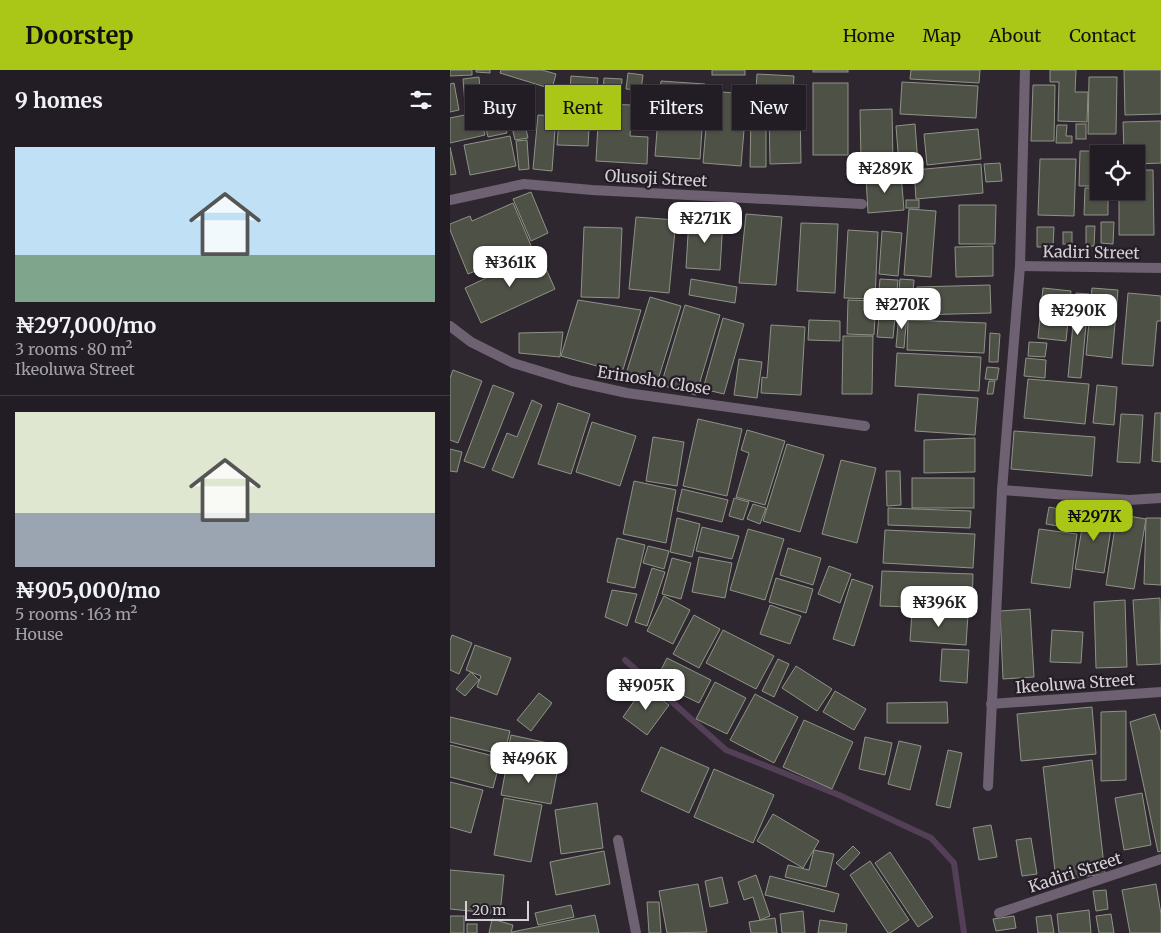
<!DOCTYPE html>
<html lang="en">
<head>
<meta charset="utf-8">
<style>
  body { margin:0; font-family:Merriweather,serif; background:#2e2a31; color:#f1f3f6; height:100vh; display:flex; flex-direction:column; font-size:19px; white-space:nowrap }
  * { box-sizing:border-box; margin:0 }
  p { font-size:16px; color:#a2a2a6 }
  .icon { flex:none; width:28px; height:28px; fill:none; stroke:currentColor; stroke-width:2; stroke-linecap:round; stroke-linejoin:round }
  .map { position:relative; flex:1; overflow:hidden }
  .side { display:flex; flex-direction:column; background:#221d24; width:450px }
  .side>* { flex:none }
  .top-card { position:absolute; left:15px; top:15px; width:475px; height:45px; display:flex; gap:10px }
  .controls { position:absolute; left:640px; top:75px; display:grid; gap:10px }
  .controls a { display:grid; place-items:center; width:55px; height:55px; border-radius:0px; background:#221d24; box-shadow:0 1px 4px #0004,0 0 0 1px #3f3b41; font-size:25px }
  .scale { position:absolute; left:15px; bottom:12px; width:64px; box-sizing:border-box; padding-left:5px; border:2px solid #d5d0d6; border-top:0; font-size:14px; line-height:18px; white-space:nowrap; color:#d5d0d6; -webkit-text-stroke:4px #241d26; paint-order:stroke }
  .price { position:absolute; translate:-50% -42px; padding:0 11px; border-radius:10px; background:#fff; color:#222; font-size:16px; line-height:32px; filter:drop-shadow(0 1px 2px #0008) }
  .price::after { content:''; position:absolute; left:50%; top:30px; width:15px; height:11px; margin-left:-8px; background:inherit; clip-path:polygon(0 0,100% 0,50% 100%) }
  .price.active { background:#aac718; color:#111 }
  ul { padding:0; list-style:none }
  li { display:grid; align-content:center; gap:10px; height:265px; padding:0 15px }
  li+li { border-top:1px solid #3f3b41 }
  li span { display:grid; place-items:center; height:155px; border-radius:0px; color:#555 }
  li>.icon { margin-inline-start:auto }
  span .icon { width:90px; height:90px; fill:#fffc; stroke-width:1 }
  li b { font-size:21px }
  h2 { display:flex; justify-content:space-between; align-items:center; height:60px; padding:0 15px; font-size:21px }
  .pill { padding:0 18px; border-radius:0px; background:#221d24; box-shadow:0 1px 4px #0004,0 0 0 1px #3f3b41; font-size:18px; line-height:45px }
  .pill.active { background:#aac718; color:#111 }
  header { display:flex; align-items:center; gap:30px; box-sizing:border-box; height:70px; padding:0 25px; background:#aac718; color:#111 }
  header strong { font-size:24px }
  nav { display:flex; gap:28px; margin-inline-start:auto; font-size:18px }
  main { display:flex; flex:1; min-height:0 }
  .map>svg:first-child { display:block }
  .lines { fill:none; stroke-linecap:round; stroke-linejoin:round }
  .stream { stroke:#534057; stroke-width:6 }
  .building { fill:#4e5146; stroke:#8f9386 }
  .minor { stroke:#6e6171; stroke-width:10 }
  .labels { text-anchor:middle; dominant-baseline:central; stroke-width:4.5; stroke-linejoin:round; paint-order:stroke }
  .street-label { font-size:16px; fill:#d5d0d6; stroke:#241d26 }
</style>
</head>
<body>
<header>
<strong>Doorstep</strong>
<nav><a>Home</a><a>Map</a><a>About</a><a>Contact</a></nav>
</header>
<main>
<section class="side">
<h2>9 homes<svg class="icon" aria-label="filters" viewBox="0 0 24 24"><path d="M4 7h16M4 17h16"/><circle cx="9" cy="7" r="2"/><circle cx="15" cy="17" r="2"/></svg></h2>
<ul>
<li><span style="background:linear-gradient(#bfe0f5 70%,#7fa58c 0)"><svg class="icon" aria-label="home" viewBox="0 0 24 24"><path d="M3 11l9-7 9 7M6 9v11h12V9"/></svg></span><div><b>₦297,000/mo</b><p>3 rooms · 80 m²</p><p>Ikeoluwa Street</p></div></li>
<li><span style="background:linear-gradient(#dfe7d0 65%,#9aa5b1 0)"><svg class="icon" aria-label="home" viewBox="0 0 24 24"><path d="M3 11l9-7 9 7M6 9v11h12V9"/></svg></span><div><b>₦905,000/mo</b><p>5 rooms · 163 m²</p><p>House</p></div></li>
</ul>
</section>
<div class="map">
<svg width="711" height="863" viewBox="0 0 711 863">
  <rect width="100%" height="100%" fill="#2e2730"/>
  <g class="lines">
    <path class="stream" d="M175,590L276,680L389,725L481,768L504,793L514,863"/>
  </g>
  <g class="building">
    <path d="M0,0H22V5L0,6Z"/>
    <path d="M26,0H40V3L26,2Z"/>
    <path d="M51,0H92L106,4L102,19L50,3Z"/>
    <rect x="262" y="0" width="33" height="5"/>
    <rect x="363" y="0" width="35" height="2"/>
    <path d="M461,0H530L529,13L460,9Z"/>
    <path d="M600,0H626L625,22H638L637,52L608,51L609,12H600Z"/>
    <path d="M674,0H711V44L675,45Z"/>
    <path d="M178,3L193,5L191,20L176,19Z"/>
    <path d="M307,4L344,6L342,36L305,34Z"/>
    <path d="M121,6L148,8L145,32L132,31V36L119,34Z"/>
    <path d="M29,7L31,33L15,34L13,9Z"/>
    <path d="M639,7H667L666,64H638Z"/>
    <path d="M154,8L172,9L170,35L152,33Z"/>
    <path d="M211,11L255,14L250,89L205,86Z"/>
    <path d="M452,12L528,16L526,48L450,44Z"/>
    <path d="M4,13L9,40L0,42V14Z"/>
    <rect x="363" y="13" width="35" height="72"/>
    <path d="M583,15H605L604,71H581Z"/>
    <path d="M259,21L297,24L291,96L253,93Z"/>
    <path d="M50,31L57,63L38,67L30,35Z"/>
    <path d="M149,34L182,35L180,66L198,67L197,94L146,91Z"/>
    <path d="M350,38L351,93L320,94L319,39Z"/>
    <path d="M110,39L140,40L138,76L107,75Z"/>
    <path d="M442,39L443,91L411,92L410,40Z"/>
    <path d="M29,42L35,65L0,73V48Z"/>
    <path d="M301,44H316V97H300Z"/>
    <path d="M88,45L106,46L102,101L83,99Z"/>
    <path d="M74,50L78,68L65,70L61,53Z"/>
    <path d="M711,51V93L686,94V84H674L673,52Z"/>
    <path d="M465,54L468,94L449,95L446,56Z"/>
    <rect x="626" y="54" width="10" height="15"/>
    <path d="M607,55H617L616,66H622V73H606Z"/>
    <path d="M528,59L531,89L477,95L474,64Z"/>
    <path d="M60,66L66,96L20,105L14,75Z"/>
    <path d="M77,70L79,99L69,100L66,71Z"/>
    <path d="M0,77L6,104L0,105Z"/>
    <path d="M630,81H662V84H649V116H629Z"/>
    <path d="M590,89H626L624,146L588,145Z"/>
    <path d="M550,93L552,111L536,112L534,94Z"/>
    <path d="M531,94L533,123L466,129L464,100Z"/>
    <path d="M686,100H703L704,165H669V121H686Z"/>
    <path d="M451,104L454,140L418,143L416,107Z"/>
    <path d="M635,118H649V121H658V145H634Z"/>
    <path d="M81,122L98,163L81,171L63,129Z"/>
    <rect x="456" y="130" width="13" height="8"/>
    <path d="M63,133L82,178L18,204L0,160V154L20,146L22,151Z"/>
    <path d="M509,135H546L545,174H509Z"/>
    <path d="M459,139L486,141L481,207L454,205Z"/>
    <path d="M296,144L332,147L326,215L289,213Z"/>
    <path d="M186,147L226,150L219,223L179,219Z"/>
    <path d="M239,148L273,150L270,200L236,198Z"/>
    <path d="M651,152H664L663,174L651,173Z"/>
    <path d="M351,153L388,154L385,223L347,221Z"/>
    <path d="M636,156H645L644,176H636Z"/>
    <path d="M134,157L172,158L169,228L131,227Z"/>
    <path d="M587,157H604L603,177H587Z"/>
    <path d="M398,160L428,162L425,229L394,228Z"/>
    <path d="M432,161L452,163L448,206L429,204Z"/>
    <rect x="613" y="162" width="9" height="12"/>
    <path d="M543,176V206L506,207L505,177Z"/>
    <path d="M89,183L105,219L31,253L15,218Z"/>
    <path d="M241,209L287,217L285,233L239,225Z"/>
    <path d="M430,209L448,210L445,242L427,241Z"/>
    <path d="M450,209L464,210L462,234L448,233Z"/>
    <path d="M540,215L541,243L467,245V217Z"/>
    <path d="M593,218L621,221L616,271L588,268Z"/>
    <path d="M642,218L668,220L662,288L636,285Z"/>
    <path d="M626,223L639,224L631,308L618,307Z"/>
    <path d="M678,223L711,226V251H707L703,296L672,294Z"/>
    <path d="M200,227L231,236L207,313L176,304Z"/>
    <path d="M128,230L191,240L172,303L111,286Z"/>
    <path d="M398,230L426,231L424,265L397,264Z"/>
    <path d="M235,235L270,245L246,325L211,315Z"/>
    <path d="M449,243L457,244L454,278L446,277Z"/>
    <path d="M429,246L445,247L443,268L427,267Z"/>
    <path d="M273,248L294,254L274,324L253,319Z"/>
    <path d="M359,250L390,251V271L358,270Z"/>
    <path d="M458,250L536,253L534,283L457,280Z"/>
    <path d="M321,255L355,257L351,325L311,323L312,307L317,308Z"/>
    <path d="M113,262L110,287L69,283V263Z"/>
    <path d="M540,263L550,264L548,292H539Z"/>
    <path d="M393,266H423L422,324H392Z"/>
    <path d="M579,272L597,273L595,287L578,286Z"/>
    <path d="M447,283L531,287L529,321L445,316Z"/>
    <path d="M576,288L596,290L595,308L574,306Z"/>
    <path d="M289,289L312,292L307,328L284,325Z"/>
    <path d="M537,297L549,298L547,310L535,309Z"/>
    <path d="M3,300L32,311L8,373L0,370V308Z"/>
    <path d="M578,309L639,314L635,354L574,348Z"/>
    <path d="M539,311H545L543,324H537Z"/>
    <path d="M43,315L64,323L34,398L14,391Z"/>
    <path d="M647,315L667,317L664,355L643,353Z"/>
    <path d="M468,324L528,328L525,365L465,361Z"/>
    <path d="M82,330L92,335L63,408L42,400L57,363L67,367Z"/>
    <path d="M108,333L140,344L121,404L88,394Z"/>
    <path d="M705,343H711V392L702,391Z"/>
    <path d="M671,344L693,345L690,393L667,392Z"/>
    <path d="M248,349L292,359L277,426L233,416Z"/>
    <path d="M142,352L186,366L170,416L126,402Z"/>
    <path d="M297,360L335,371L315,435L286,427L299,383L291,380Z"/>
    <path d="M564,361L645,367L642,406L561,399Z"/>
    <path d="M203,367L234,372L227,416L196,411Z"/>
    <path d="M525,368V402L474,403V370Z"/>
    <path d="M337,374L374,385L350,462L313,451Z"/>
    <path d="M0,379L12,382L7,402L0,401Z"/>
    <path d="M391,390L426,398L407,473L372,464Z"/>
    <path d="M436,401H450L451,435L437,436Z"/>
    <rect x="462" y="408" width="62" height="30"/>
    <path d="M184,411L226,420L216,473L173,464Z"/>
    <path d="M232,419L278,430L272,452L227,441Z"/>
    <path d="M284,428L299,432L293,450L279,446Z"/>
    <path d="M303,434L316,438L310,454L297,449Z"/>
    <path d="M599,437L629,443L626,459L596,454Z"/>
    <path d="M438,438L521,441L520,458L438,455Z"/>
    <path d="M635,441L663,446L654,503L625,499Z"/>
    <path d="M667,444L696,449L684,519L656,515Z"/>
    <path d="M227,448L250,454L242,487L220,482Z"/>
    <path d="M696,448H711V515L694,514Z"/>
    <path d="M252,457L289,466L282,489L246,481Z"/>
    <path d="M298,459L334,469L315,530L280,520Z"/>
    <path d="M589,459L627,464L620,518L581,513Z"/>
    <path d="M435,460L525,464L523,498L433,493Z"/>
    <path d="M167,468L195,475L185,518L157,512Z"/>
    <path d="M198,476L219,481L214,499L193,493Z"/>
    <path d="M338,478L371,488L363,515L330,505Z"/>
    <path d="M249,487L282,493L275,528L242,522Z"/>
    <path d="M222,488L241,493L231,529L212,524Z"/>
    <path d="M379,496L401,504L390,533L368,524Z"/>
    <path d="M202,498L215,502L197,556L185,552Z"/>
    <path d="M432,501L523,504L522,539L430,536Z"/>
    <path d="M326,508L363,519L356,543L319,532Z"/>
    <path d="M402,509L423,516L404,576L383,569Z"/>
    <path d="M162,520L187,524L177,556L155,547Z"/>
    <path d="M214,526L240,540L223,574L197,561Z"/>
    <path d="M710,528L711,594L687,595L683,530Z"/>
    <path d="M675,530L677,597L646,598L644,532Z"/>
    <path d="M320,535L351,546L340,574L310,564Z"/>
    <path d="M580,539L584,607L553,609L550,541Z"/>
    <path d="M462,541L518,545L516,575L460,571Z"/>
    <path d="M244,545L270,559L249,598L223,584Z"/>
    <path d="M273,560L324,586L306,619L256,593Z"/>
    <path d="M602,560L633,562L631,593L600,592Z"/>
    <path d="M2,565L22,573L9,604L0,600V571Z"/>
    <path d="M25,575L61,588L47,625L27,617L31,606L16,600Z"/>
    <path d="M492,579L519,580L517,613L490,611Z"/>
    <path d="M217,588L261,610L249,633L205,612Z"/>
    <path d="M328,589L339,594L324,627L312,621Z"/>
    <path d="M346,596L382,619L367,641L332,618Z"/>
    <path d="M21,602L29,610L15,626L6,619Z"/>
    <path d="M265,612L296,628L277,664L246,649Z"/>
    <path d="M194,617L219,635L197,665L173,647Z"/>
    <path d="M385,621L416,639L404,660L373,642Z"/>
    <path d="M89,623L102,633L81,661L67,650Z"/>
    <path d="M305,624L348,647L324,693L280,670Z"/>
    <path d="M497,632L498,653H437V633Z"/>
    <path d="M642,637L646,684L571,691L567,644Z"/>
    <path d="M676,641V710L651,711V642Z"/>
    <path d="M705,644L711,663V781L708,782L680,652Z"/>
    <path d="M0,647L60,661L54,685L0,672Z"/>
    <path d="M354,650L403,672L382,719L333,697Z"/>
    <path d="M61,665L103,674L97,698L56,689Z"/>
    <path d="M415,667L442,673L435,705L409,699Z"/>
    <path d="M449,671L471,676L460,720L438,714Z"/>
    <path d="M0,675L51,688L43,718L0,707Z"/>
    <path d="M211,677L259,698L239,743L191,721Z"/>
    <path d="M498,680L512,683L500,738L486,735Z"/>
    <path d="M642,690L655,804L606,810L593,697Z"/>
    <path d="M57,693L107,703L101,734L51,725Z"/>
    <path d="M264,699L324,725L303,773L244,747Z"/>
    <path d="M0,712L33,720L21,763L0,757Z"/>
    <path d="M692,723L701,775L674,780L665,728Z"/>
    <path d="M54,728L92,735L81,792L44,785Z"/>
    <path d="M147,733L153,778L111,784L105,740Z"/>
    <path d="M323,744L369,771L353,798L307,771Z"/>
    <path d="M541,755L547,787L529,790L523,758Z"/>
    <path d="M581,768L587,804L572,806L566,770Z"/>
    <path d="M403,776L410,783L394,800L386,793Z"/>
    <path d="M364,780L384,784L376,817L335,807L338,795L359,800Z"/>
    <path d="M154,781L160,814L106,825L100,792Z"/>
    <path d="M440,782L483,847L468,857L425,793Z"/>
    <path d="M420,791L459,850L440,863H438L400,805Z"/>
    <path d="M0,800L54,805L50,844L0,839Z"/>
    <path d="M306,805L320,846L310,850L303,827L294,830L288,812Z"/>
    <path d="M320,806L389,824L384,842L315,825Z"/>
    <path d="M272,807L278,833L260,837L255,811Z"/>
    <path d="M248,814L257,862L217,863L209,821Z"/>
    <path d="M706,814L711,844V863H680L672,820Z"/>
    <path d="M656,820L658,839L646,841L643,821Z"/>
    <path d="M197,832H209L211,863H199Z"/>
    <path d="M121,835L124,847L88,855L85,843Z"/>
    <path d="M639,840L641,863H609L607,844Z"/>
    <path d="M353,841L355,863H332L330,844Z"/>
    <path d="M661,844L664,863H649L646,846Z"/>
    <path d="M145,845L149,863H62V862Z"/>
    <path d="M601,845L604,863H588L586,847Z"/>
    <rect x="0" y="846" width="14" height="17"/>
    <path d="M564,846L566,858L546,861L543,849Z"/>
    <path d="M325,848L327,863H301L299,852Z"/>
    <path d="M42,849L63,855L61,863H39Z"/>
    <path d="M370,850L397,854L396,863H368Z"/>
    <rect x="17" y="854" width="10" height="9"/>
  </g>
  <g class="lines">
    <g class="minor">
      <path d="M0,130L74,114L142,120L412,134"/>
      <path d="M570,196L711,198"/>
      <path d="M0,256L21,272L63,293L122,311L177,323L415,356"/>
      <path d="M552,420L679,430L711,428"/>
      <path d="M541,634L711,622"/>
      <path d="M538,716L552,420L570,196L575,0"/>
      <path d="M168,770L186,863"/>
      <path d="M549,843L711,789"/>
    </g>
  </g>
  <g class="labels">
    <g class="street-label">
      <text transform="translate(206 108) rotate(3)">Olusoji Street</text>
      <text transform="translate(641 182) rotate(1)">Kadiri Street</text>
      <text transform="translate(204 310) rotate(9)">Erinosho Close</text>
      <text transform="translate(625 613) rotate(-4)">Ikeoluwa Street</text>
      <text transform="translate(625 802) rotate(-18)">Kadiri Street</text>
    </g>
  </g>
</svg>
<div class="controls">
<a><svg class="icon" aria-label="locate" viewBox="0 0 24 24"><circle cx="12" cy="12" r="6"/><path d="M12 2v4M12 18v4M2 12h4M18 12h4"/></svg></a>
</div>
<div class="scale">20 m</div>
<b class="price" style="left:435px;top:124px">₦289K</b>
<b class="price" style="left:255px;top:174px">₦271K</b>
<b class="price" style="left:60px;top:218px">₦361K</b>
<b class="price" style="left:452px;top:260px">₦270K</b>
<b class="price" style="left:628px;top:266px">₦290K</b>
<b class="price active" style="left:644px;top:472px">₦297K</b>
<b class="price" style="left:489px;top:558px">₦396K</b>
<b class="price" style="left:196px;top:641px">₦905K</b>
<b class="price" style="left:79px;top:714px">₦496K</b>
<div class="top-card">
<a class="pill">Buy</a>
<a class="pill active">Rent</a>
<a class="pill">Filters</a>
<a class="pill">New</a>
</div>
</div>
</main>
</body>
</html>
